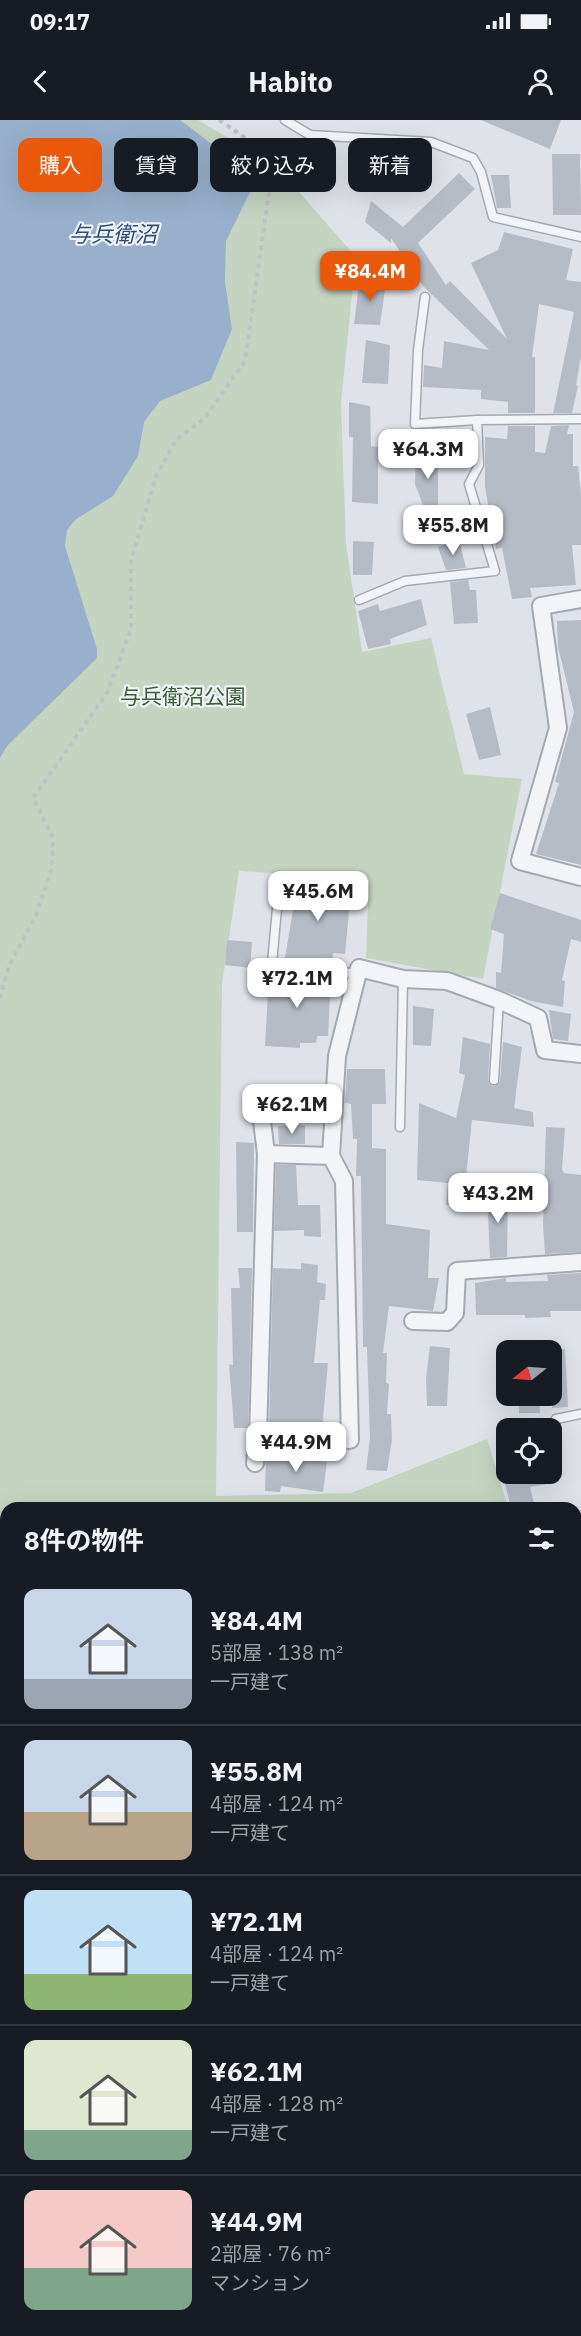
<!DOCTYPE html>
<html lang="ja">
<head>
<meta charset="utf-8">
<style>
  body { margin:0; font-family:"IBM Plex Sans","Noto Sans JP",sans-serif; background:#242831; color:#f1f3f6; height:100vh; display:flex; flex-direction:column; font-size:22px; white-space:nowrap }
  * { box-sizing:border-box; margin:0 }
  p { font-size:20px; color:#9ea1a6 }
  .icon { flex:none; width:33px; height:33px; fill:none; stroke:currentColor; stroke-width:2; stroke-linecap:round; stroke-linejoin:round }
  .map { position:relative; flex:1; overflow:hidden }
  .panel { position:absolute; left:0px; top:1382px; width:582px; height:836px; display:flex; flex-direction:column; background:#171b24; border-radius:18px 18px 0 0; box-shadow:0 6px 24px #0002 }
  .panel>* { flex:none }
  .top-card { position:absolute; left:18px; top:18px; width:546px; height:54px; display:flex; gap:12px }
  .needle { width:39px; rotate:253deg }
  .controls { position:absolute; left:496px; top:1220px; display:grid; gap:12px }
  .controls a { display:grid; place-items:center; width:66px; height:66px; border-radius:12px; background:#171b24; box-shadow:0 6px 24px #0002; font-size:30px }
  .price { position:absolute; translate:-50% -51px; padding:0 14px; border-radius:12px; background:#fff; color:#222; font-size:20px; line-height:39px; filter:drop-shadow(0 2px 3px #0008) }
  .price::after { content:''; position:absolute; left:50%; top:36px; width:18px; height:14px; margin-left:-9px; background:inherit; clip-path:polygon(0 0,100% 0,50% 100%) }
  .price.on { background:#ea580c; color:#fff }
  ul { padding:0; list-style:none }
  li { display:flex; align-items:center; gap:18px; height:150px; padding:0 24px }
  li+li { border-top:2px solid #363941 }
  li span { display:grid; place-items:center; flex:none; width:168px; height:120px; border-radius:12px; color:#555 }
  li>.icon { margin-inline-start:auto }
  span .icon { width:72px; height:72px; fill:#fffc; stroke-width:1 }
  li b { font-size:26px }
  h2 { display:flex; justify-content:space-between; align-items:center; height:72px; padding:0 24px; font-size:26px }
  .tag { padding:0 21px; border-radius:12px; background:#171b24; box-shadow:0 6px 24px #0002; font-size:21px; line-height:54px }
  .tag.on { background:#ea580c; color:#fff }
  .status { display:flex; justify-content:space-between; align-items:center; height:42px; padding:0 30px; background:#171b24; direction:ltr }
  .status svg { height:16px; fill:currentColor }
  header { display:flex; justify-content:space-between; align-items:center; height:78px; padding:0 24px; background:#171b24; font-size:27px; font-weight:700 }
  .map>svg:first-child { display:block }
  .green { fill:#c4d4c0 }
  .water { fill:#98b0cb }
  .building { fill:#b6bcc6 }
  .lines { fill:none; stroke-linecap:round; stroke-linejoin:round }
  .lane-casing { stroke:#a4aab3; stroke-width:11 }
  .street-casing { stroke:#a4aab3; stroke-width:20 }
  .path { stroke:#bdc1c8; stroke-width:4; stroke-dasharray:4.5 4.5; stroke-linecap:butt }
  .lane { stroke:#f2f4f7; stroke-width:8 }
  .street { stroke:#f2f4f7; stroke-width:16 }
  .labels { text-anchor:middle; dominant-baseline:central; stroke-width:4.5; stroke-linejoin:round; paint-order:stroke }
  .park-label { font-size:21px; fill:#3b5e34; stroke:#eff2f7 }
  .water-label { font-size:22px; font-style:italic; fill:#2f4d78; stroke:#eff2f7 }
</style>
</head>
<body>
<div class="status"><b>09:17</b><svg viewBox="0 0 49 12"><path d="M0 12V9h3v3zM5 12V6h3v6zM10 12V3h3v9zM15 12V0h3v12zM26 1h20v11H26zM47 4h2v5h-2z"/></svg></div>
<header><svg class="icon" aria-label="back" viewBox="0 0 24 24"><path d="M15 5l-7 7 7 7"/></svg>Habito<svg class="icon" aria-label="person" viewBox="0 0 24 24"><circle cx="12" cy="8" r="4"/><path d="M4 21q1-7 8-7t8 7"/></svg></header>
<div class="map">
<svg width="581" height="2216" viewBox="0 0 581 2216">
  <rect width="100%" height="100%" fill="#dfe3e9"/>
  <g class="green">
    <path d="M0,0H198L277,47L356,137L341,283L346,424L362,532L431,518L464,654L522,659L483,859L366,838L369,759L239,751L222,864L216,1376L351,1373L487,1319L508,1387L6,1388V2135L0,2131Z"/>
    <path d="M168,2211H249L247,2216H178Z"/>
  </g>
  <path class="water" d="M0,0H180L242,47L254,64L226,121L225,162L232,209L211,260L160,281L144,302L138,336L113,376L75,400L67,410L65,426L97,529V538L7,626L0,638Z"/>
  <g class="building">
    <path d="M481,0H561L550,29Z"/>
    <path d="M552,34H580L581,95H553Z"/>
    <path d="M360,36L392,49L384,71L351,59Z"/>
    <path d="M459,53L475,69L418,123L446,165L450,161L507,219L471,143L498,130L504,112L573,129L566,160L581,162V236L576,265L578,266L572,293H553L574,192L539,184L532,237H535V293H508V282L481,279V270L423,267L424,245L442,248L444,221L489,230L423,166L391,118V123L365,102L371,81L403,107Z"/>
    <path d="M491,55H509L511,88H497Z"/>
    <path d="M360,158L386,162L380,205L354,204Z"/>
    <path d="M366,220L390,225L388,264L362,263Z"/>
    <path d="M349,282L370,286L371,326L378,327V384L352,382L353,317H349Z"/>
    <path d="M569,305L567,314H573V346H578L581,375V425H572L576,465L530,468L532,477L512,479L502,428L496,429L485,367V317L507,319L508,306H535V332L545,333L551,306Z"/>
    <path d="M416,321L438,323V424L415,364Z"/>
    <path d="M459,419L466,448L446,450L438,427Z"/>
    <path d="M353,421L374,422L372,455H353Z"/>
    <path d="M468,460L470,470H476L478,503L454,504L450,462Z"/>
    <path d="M421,479L427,505L390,519L391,524L368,529L358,491L378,484L380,491Z"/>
    <path d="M581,500V745L536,734L559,663L555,662L574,592L558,527L557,501Z"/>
    <path d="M490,587L501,635L479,640L466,594Z"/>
    <path d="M293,757L322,759V768L351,770L345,834L333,833L332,844L285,838L295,778H291Z"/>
    <path d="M500,773L581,800V822L571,819L562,860L565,861L563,887L531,881L496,868V852L501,853L504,814L490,809Z"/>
    <path d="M227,820L252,822L250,848L225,845Z"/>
    <path d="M284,851L331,857L328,916H317L316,923H300V928L265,926L269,852L283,853Z"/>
    <path d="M413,886L434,889L431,926L413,925Z"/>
    <path d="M549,890L571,894L568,921L553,919Z"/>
    <path d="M463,917L490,924L488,960L493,966L500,961L503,922L522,927L514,988L533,992L534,1007L472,1000L463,1085H446L448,1063L417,1060L419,983L456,998L465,955L459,953Z"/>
    <path d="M347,949H385L386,984H372V1028L386,1029V1104L430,1110L428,1158H439L433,1191L389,1186L383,1233H387L386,1263L389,1264L387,1294H391L392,1320L387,1351L366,1350L370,1318L367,1227H363L361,1056H356L357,1019H353L351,984L345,983Z"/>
    <path d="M305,1005V1024H275H279L278,1006Z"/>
    <path d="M546,1007L565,1008L562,1049L564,1053L581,1055V1132L545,1134L543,1104Z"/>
    <path d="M236,1022L254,1023L253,1112H237Z"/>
    <path d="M276,1045H296L298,1085H320L321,1117L304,1116V1110L274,1111Z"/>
    <path d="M487,1072L508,1073L507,1137L490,1138Z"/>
    <path d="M301,1143L318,1145L317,1162L326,1164L325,1180H320L314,1243H328L322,1309L269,1307L273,1148L301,1149Z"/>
    <path d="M238,1148H252L248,1308H234L229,1244L233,1245L231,1168H240Z"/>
    <path d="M581,1153V1191H550L551,1197L525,1198V1195H476L475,1163L506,1158V1162L548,1161L547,1155Z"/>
    <path d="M430,1226L450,1228L447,1286H427L426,1258Z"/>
    <path d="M565,1229L568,1287L552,1288V1230Z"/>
    <path d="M519,1275H539L540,1293H519Z"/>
    <path d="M303,1329L320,1330L319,1341L327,1342L323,1372L281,1366L280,1372L265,1371L266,1338L304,1341Z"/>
    <path d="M515,1353H558L559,1362L530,1367L535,1388H511L503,1356Z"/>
  </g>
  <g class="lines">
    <defs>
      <g id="lane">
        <path d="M285,0L310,15L431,22L473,38L481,52L493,97L581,117"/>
        <path d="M425,177L418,230L415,304L477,300L581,299"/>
        <path d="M359,480L405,461L495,451L469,364L479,345L477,300"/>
        <path d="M280,756L272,843L358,854"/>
        <path d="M494,960L499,880"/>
        <path d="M400,1007L403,859"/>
        <path d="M556,1299L581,1294"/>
        <path d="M576,1779H581"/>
        <path d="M576,1927L581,1928"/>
        <path d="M576,2047L581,2046"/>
        <path d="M449,2211L450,2216"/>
      </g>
      <g id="street">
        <path d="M581,479L541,486L558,608L520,741L581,757"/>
        <path d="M262,1001L266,1034"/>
        <path d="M331,1036L266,1034L258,1317L350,1320L344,1061L331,1036L337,936L359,848L403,859L447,861L499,880L538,898L545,930L581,934"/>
        <path d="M413,1201L447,1202L455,1193L457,1151L581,1142"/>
        <path d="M255,1343L258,1317"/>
      </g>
    </defs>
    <use href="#lane" class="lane-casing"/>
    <use href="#street" class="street-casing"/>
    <g class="path">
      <path d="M219,0C248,19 274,41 307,52L319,46L330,28"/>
      <path d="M0,878L9,846L36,795L52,748L53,718L33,678L107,573L131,509V441L156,356L176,320L204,299L245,241L274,37"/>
    </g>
    <use href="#lane" class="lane"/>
    <use href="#street" class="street"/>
  </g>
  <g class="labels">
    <g class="park-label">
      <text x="183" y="576">与兵衛沼公園</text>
    </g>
    <g class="water-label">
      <text x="113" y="113">与兵衛沼</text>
    </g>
  </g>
</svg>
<div class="controls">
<a><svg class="needle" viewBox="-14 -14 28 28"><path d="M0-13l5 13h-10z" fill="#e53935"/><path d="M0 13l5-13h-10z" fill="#9ea1a6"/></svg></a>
<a><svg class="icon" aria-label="locate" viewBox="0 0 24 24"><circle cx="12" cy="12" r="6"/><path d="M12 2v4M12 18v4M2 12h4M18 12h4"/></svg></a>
</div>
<b class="price on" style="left:370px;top:182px">¥84.4M</b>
<b class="price" style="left:428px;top:360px">¥64.3M</b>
<b class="price" style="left:453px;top:436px">¥55.8M</b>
<b class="price" style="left:318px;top:802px">¥45.6M</b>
<b class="price" style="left:297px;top:889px">¥72.1M</b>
<b class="price" style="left:292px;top:1015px">¥62.1M</b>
<b class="price" style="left:498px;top:1104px">¥43.2M</b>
<b class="price" style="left:296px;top:1353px">¥44.9M</b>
<div class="top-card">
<a class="tag on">購入</a>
<a class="tag">賃貸</a>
<a class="tag">絞り込み</a>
<a class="tag">新着</a>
</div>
<section class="panel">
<h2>8件の物件<svg class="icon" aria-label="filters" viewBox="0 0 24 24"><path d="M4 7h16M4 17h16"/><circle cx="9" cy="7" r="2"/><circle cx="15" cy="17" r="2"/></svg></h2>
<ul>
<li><span style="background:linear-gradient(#c9d6e8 75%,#9aa5b1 0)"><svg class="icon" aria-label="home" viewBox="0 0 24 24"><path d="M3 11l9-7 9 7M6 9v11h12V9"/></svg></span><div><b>¥84.4M</b><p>5部屋 · 138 m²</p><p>一戸建て</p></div></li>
<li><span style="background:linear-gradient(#c9d6e8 60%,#b9a48a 0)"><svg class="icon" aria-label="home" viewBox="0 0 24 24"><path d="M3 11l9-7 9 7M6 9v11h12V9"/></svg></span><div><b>¥55.8M</b><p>4部屋 · 124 m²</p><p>一戸建て</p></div></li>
<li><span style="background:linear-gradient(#bfe0f5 70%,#8fb573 0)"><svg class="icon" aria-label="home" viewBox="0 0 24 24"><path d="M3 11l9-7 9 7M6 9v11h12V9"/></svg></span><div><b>¥72.1M</b><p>4部屋 · 124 m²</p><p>一戸建て</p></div></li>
<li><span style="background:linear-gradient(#dfe7d0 75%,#7fa58c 0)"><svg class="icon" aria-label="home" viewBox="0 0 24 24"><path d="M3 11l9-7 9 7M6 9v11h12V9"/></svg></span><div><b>¥62.1M</b><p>4部屋 · 128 m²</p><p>一戸建て</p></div></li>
<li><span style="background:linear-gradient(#f6c9c9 65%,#7fa58c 0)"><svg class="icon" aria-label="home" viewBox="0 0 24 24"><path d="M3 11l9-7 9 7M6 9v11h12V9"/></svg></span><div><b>¥44.9M</b><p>2部屋 · 76 m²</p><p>マンション</p></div></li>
</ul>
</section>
</div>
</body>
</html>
